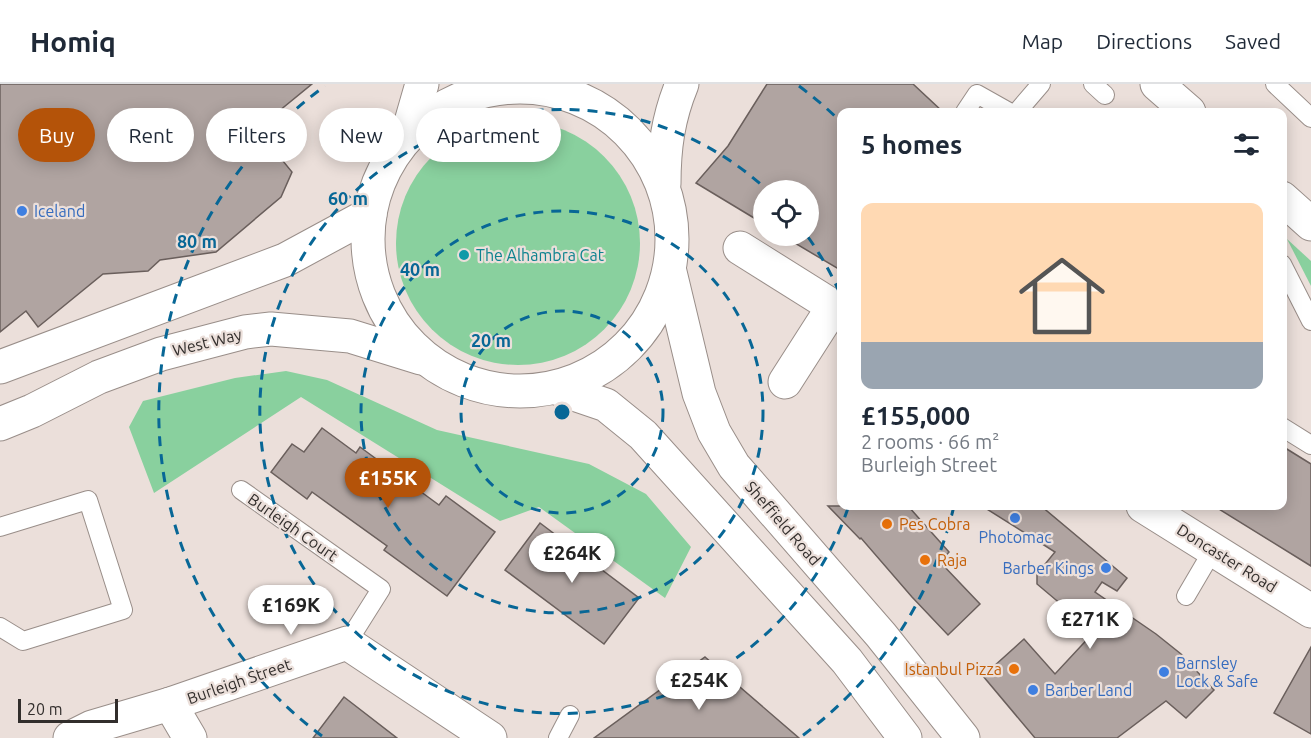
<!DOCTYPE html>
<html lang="en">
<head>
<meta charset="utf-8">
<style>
  body { margin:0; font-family:Ubuntu,sans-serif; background:#f2f2f3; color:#1f2937; height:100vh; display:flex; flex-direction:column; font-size:22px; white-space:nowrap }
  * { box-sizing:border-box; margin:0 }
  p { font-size:20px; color:#747a83 }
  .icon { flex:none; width:33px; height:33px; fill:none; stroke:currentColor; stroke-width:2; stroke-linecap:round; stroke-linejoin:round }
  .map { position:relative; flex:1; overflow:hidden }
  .details { position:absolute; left:837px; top:24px; width:450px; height:402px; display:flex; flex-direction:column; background:#fff; border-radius:12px; box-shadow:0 3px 15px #0003 }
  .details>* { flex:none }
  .hud { position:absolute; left:18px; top:24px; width:570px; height:54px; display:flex; gap:12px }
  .buttons { position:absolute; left:753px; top:96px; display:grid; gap:12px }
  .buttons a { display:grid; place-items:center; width:66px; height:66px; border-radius:50%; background:#fff; box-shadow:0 3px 15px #0003; font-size:30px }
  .scale { position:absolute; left:18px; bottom:15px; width:100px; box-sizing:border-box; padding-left:6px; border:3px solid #322e2c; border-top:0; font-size:16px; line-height:21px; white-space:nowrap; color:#322e2c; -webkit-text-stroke:4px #ebdfda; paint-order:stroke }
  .price { position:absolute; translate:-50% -51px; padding:0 14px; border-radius:21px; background:#fff; color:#222; font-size:20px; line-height:39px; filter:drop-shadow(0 2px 3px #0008) }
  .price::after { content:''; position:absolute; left:50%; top:36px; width:18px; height:14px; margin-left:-9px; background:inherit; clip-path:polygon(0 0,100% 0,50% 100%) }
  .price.selected { background:#b45309; color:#fff }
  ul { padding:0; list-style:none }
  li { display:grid; align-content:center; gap:12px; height:318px; padding:0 24px }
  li+li { border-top:2px solid #e0e1e3 }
  li span { display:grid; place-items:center; height:186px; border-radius:12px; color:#555 }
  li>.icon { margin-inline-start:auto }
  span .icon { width:108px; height:108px; fill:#fffc; stroke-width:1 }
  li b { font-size:26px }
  h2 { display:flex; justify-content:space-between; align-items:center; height:72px; padding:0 24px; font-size:26px }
  .pill { padding:0 21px; border-radius:27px; background:#fff; box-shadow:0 3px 15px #0003; font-size:21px; line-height:54px }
  .pill.selected { background:#b45309; color:#fff }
  header { display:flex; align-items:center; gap:36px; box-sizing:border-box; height:84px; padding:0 30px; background:#fff; border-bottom:2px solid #e0e1e3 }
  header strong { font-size:28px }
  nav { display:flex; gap:33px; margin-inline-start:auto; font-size:21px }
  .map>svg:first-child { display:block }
  .green { fill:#89d09e }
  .building { fill:#b0a4a1; stroke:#6a5f5c; stroke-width:1.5 }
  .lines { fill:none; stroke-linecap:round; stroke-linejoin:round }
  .service-casing { stroke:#998e89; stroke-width:20 }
  .minor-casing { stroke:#998e89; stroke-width:35 }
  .tertiary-casing { stroke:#998e89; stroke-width:35 }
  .trunk-casing { stroke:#998e89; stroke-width:35 }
  .service { stroke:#fff; stroke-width:18 }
  .minor { stroke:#fff; stroke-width:33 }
  .tertiary { stroke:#fff; stroke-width:33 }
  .trunk { stroke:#fff; stroke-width:33 }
  .ring { fill:none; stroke:#086796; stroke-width:3; stroke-dasharray:10 8 }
  .shop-dot { fill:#3f7fe0; stroke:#ebdfda; stroke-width:2 }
  .culture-dot { fill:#0f9aa8; stroke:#ebdfda; stroke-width:2 }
  .food-dot { fill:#e8710a; stroke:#ebdfda; stroke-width:2 }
  .labels { text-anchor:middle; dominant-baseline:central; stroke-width:4.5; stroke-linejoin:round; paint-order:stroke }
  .shop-label { font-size:16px; fill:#366cbe; stroke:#ebdfda; text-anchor:start }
  .culture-label { font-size:16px; fill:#0d838f; stroke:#ebdfda; text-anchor:start }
  .street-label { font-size:16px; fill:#322e2c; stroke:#ebdfda }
  .food-label { font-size:16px; fill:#c56008; stroke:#ebdfda; text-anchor:start }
  .centre { fill:#086796; stroke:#ebdfda; stroke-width:3 }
  .ring-label { font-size:18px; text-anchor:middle; font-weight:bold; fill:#086796; stroke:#ebdfda; stroke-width:4.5; stroke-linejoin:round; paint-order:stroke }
</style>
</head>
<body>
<header>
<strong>Homiq</strong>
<nav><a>Map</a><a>Directions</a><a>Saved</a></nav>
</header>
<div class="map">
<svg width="1311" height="654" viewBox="0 0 1311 654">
  <rect width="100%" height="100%" fill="#ebdfda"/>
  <g class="green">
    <circle cx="518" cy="159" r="122"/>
    <path d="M1287,155L1311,177V202Z"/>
    <path d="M286,287L327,296L437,346L589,380L646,410L691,463L665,514L539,423L500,437L301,313L154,409L129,343L143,317L235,294Z"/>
  </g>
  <g class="building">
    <path d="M0,0H312L257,45L292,88L281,113L216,168L160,176L148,187L103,190L38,243L26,227L0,248Z"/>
    <path d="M767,0H913L943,28H842V187L783,152H808V106H764V140L696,99L728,62Z"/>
    <path d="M322,344L356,369L360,363L439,421L446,412L495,448L447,512L384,466L387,462L312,408L307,415L271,388L292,360L304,368Z"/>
    <path d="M1282,362L1311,380V482L1214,422H1282Z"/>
    <path d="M828,422H908L949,468L940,478L980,520L948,551L912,513L861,454L860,455Z"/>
    <path d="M982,422H1041L1127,494L1117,507L1102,498L1095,508L1156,550L1181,570L1214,606L1186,634L1166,617L1117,654H1035L983,592L1024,555L1055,590L1094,548L1037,500V490L1055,468Z"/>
    <path d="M540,439L639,514L604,560L505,486Z"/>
    <path d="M1311,563V650L1274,629Z"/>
    <path d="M705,573L799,654H594Z"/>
    <path d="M344,613L397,654H313Z"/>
  </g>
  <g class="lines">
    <defs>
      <g id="service">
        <path d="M1093,0L1105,11"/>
        <path d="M1275,0L1311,34"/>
        <path d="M965,28L977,10L1009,28"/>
        <path d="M1017,28L1041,0"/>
        <path d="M1282,180L1311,237"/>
        <path d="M1282,343L1311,361"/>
        <path d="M241,406L381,505L347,559"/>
        <path d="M0,443L88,416L123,526L23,557L0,543"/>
        <path d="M1186,512L1213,466"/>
        <path d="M558,654L570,631"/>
      </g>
      <g id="minor">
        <path d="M740,164L842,228"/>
        <path d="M785,298L833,223"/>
        <path d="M1143,422L1311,527"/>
        <path d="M170,620L190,654"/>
        <path d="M70,654L92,643L170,620L347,559L490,654"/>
      </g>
      <g id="tertiary">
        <path d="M505,0L508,3"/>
        <path d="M1157,0L1189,28"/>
        <path d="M407,52L422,0"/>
        <path d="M1282,114L1311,140"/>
      </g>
      <g id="trunk">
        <circle cx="520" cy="155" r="152"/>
        <path d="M664,100C664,64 668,34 682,0"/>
        <path d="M670,188L699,309L714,348L734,382L881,551L963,654"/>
        <path d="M0,283L285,176L370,130"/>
        <path d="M559,305L606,321L643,351L847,577L905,654"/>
        <path d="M0,340L32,327L99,293L161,270L245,248L271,245L350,252L421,274"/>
      </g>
    </defs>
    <use href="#service" class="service-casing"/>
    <use href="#minor" class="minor-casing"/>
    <use href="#tertiary" class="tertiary-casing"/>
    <use href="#trunk" class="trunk-casing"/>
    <use href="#service" class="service"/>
    <use href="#minor" class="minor"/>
    <use href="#tertiary" class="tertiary"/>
    <use href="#trunk" class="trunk"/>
  </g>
  <g class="ring">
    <circle cx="562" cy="328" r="101"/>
    <circle cx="562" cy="328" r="201"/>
    <path d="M848 424A302 302 0 1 1 766 105M808 153A302 302 0 0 1 841 212"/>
    <path d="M954 422A403 403 0 0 1 802 652M322 652A403 403 0 0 1 325 2M799 2A403 403 0 0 1 839 36"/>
  </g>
  <g class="shop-dot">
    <circle cx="22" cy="127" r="6"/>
    <circle cx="1015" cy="434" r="6"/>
    <circle cx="1106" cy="484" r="6"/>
    <circle cx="1164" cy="588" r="6"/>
    <circle cx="1033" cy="606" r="6"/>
  </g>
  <circle class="culture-dot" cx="464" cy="171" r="6"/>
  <g class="food-dot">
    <circle cx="887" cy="440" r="6"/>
    <circle cx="925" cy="476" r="6"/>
    <circle cx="1014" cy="585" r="6"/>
  </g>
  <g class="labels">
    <g class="shop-label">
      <text x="34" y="127">Iceland</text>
      <text x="1015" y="453" text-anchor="middle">Photomac</text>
      <text x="1094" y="484" text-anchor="end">Barber Kings</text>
      <text x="1176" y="579">Barnsley<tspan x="1176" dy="18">Lock &amp; Safe</tspan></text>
      <text x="1045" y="606">Barber Land</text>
    </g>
    <g class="culture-label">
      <text x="476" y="171">The Alhambra Cat</text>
    </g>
    <g class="street-label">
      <text transform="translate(207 258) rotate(-14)">West Way</text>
      <text transform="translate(783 439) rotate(49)">Sheffield Road</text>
      <text transform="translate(293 443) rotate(35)">Burleigh Court</text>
      <text transform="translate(1227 474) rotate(32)">Doncaster Road</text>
      <text transform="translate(239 597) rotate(-19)">Burleigh Street</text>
    </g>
    <g class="food-label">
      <text x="899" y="440">Pes Cobra</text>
      <text x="937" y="476">Raja</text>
      <text x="1002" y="585" text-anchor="end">Istanbul Pizza</text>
    </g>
  </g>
  <circle cx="562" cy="328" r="9" class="centre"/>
  <g class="ring-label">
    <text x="348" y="121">60 m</text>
    <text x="197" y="164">80 m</text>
    <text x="420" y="192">40 m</text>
    <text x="491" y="263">20 m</text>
  </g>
</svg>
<div class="buttons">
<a><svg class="icon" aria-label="locate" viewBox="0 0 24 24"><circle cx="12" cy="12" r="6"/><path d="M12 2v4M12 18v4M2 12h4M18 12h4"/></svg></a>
</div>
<div class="scale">20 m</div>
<b class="price selected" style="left:388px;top:425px">£155K</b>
<b class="price" style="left:572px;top:500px">£264K</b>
<b class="price" style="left:291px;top:552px">£169K</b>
<b class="price" style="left:1090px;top:566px">£271K</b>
<b class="price" style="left:699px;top:627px">£254K</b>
<div class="hud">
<a class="pill selected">Buy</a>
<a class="pill">Rent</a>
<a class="pill">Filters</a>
<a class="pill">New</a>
<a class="pill">Apartment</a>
</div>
<section class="details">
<h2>5 homes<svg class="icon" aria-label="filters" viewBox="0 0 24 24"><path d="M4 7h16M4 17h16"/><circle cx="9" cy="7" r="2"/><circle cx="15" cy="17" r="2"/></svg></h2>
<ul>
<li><span style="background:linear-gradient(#ffd9b3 75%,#9aa5b1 0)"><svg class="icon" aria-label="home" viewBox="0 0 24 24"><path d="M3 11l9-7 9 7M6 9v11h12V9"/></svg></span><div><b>£155,000</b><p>2 rooms · 66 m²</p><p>Burleigh Street</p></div></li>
</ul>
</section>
</div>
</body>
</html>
